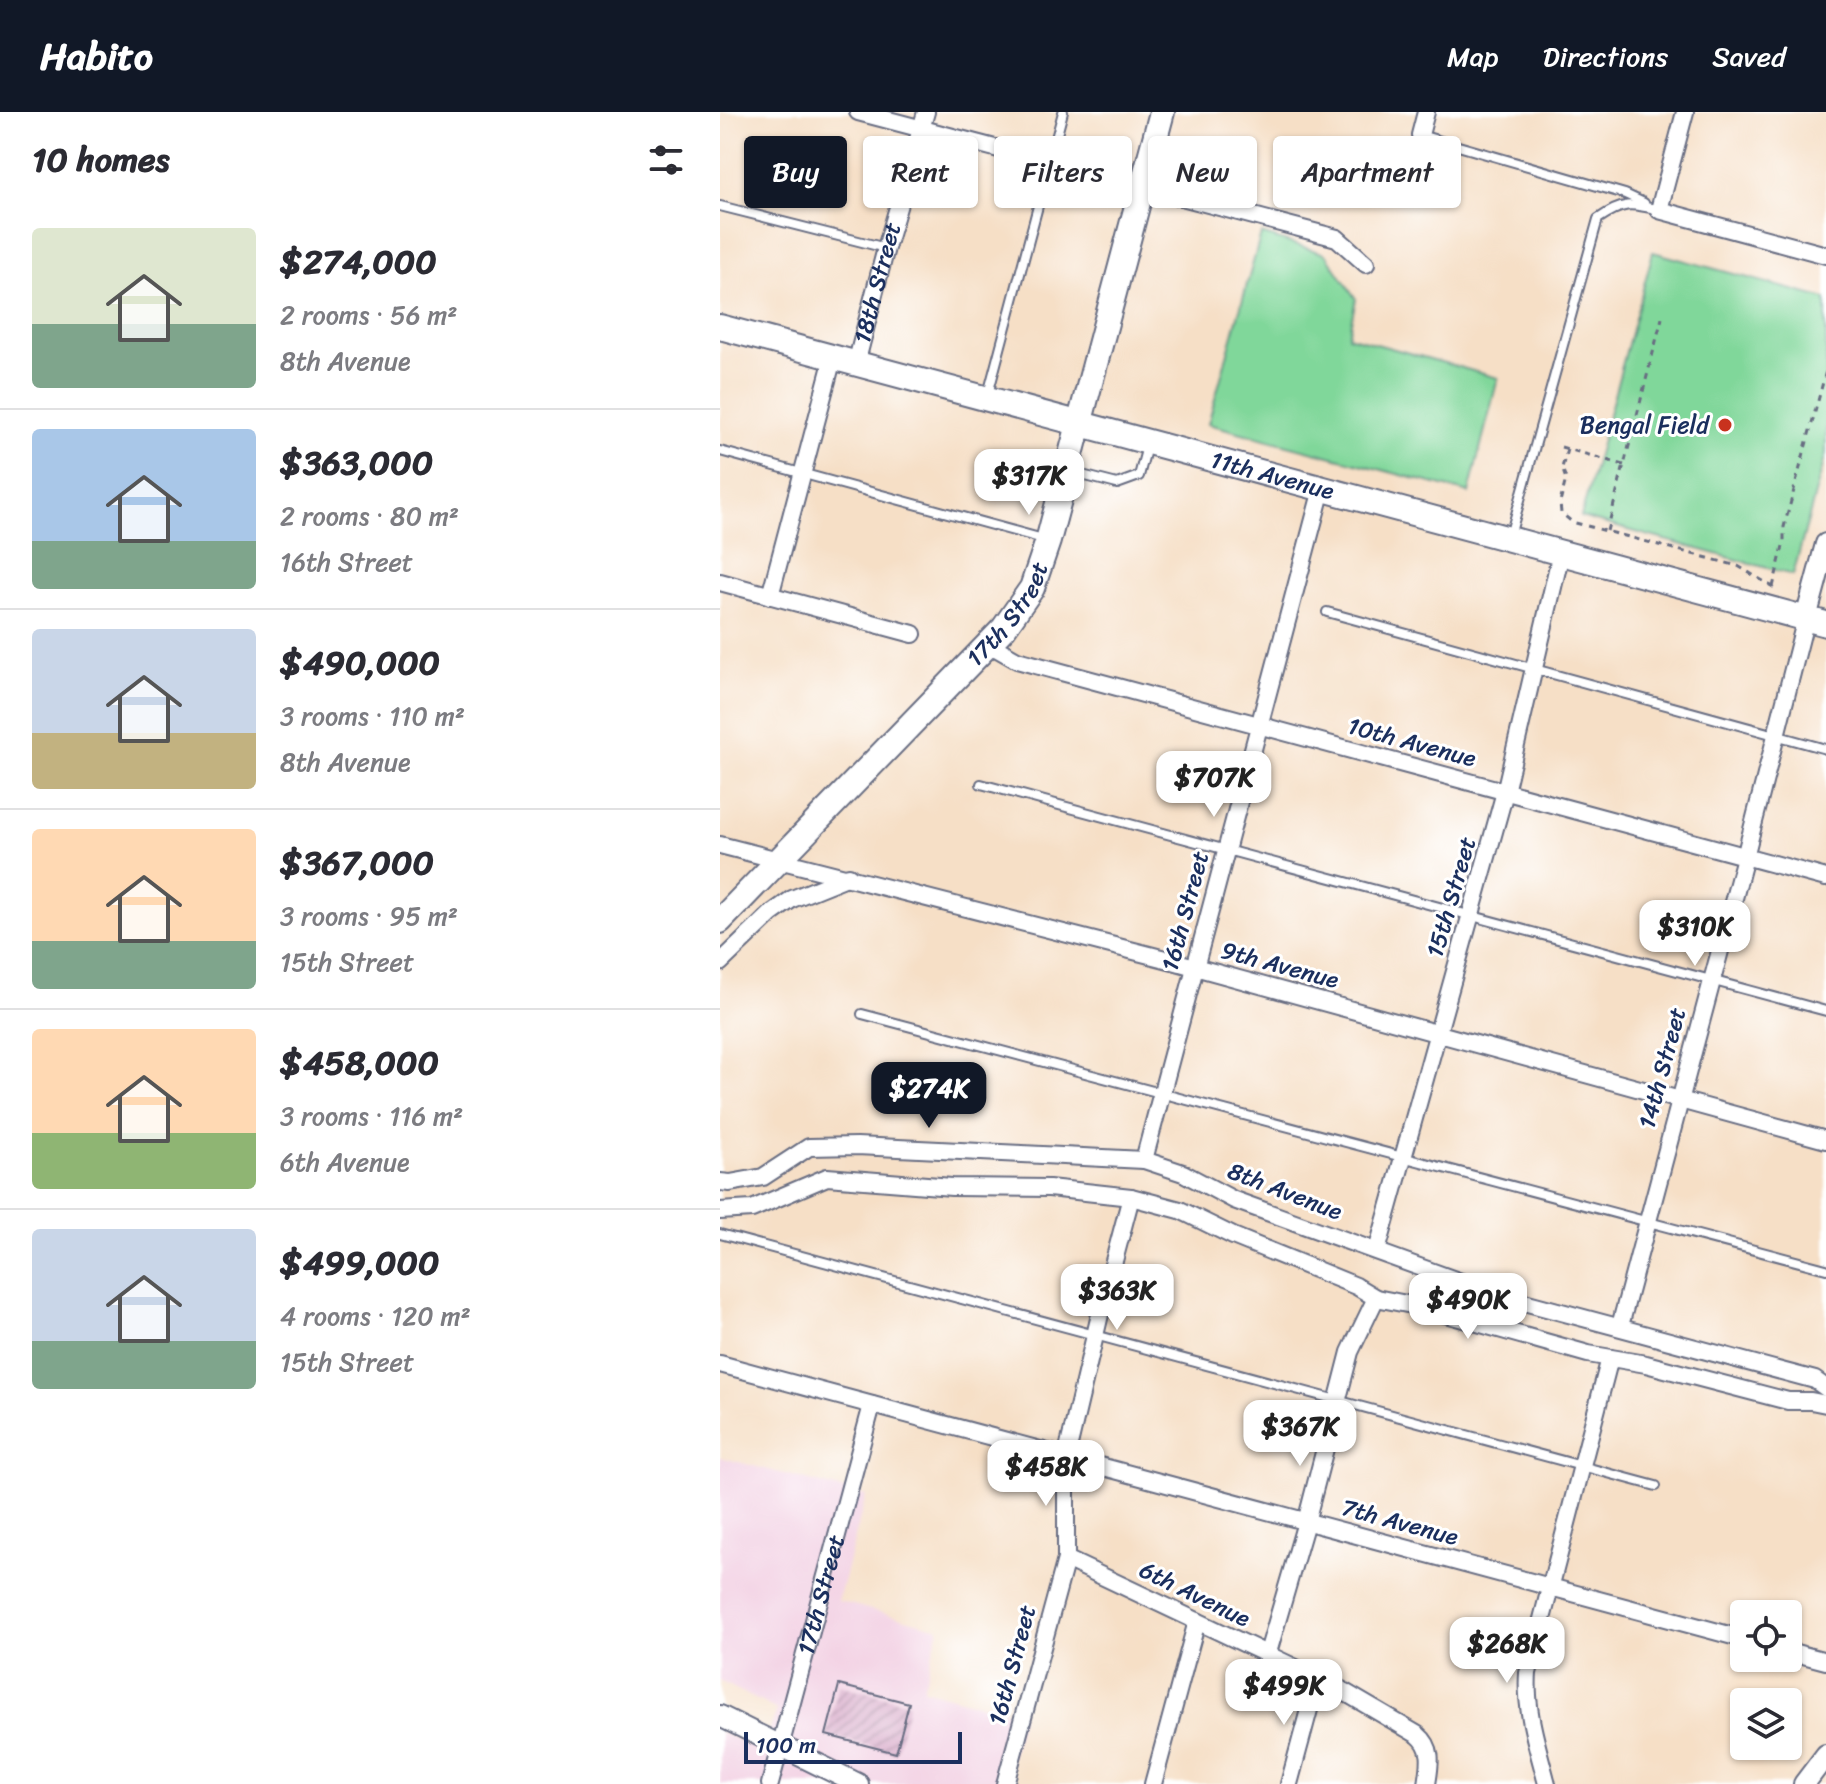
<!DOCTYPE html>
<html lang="en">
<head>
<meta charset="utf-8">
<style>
  body { margin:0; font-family:Sriracha,sans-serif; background:#f7f7f7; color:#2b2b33; height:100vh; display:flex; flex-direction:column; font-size:30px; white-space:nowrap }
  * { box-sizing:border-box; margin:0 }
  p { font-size:26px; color:#7c7c81 }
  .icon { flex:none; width:44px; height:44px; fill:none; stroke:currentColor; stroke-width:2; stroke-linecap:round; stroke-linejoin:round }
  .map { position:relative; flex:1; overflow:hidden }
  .side { display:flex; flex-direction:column; background:#fff; width:720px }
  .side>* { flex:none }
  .guide { position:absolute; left:24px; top:24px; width:760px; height:72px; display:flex; gap:16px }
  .controls { position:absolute; left:1010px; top:1488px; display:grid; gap:16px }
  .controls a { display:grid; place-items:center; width:72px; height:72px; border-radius:8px; background:#fff; box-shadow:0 2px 6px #0004; font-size:40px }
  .scale { position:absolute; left:24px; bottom:20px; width:218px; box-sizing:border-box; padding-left:8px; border:4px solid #1b2f5e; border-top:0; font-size:22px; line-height:28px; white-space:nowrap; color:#1b2f5e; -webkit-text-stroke:6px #fff; paint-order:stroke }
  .price { position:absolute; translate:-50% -68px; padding:0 18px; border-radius:16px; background:#fff; color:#222; font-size:26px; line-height:52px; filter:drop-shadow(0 2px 4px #0008) }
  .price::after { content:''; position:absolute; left:50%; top:48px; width:24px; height:18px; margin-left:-12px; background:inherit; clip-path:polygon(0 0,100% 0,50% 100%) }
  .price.active { background:#111827; color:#fff }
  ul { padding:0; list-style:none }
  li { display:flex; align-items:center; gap:24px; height:200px; padding:0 32px }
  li+li { border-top:2px solid #e1e1e2 }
  li span { display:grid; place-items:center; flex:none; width:224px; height:160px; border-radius:8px; color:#555 }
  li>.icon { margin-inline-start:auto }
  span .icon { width:96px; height:96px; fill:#fffc; stroke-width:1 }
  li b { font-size:34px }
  h2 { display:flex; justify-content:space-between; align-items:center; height:96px; padding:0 32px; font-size:34px }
  .pill { padding:0 28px; border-radius:8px; background:#fff; box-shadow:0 2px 6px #0004; font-size:28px; line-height:72px }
  .pill.active { background:#111827; color:#fff }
  header { display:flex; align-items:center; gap:48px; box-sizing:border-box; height:112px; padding:0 40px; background:#111827; color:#fff }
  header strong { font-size:38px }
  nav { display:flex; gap:44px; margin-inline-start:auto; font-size:28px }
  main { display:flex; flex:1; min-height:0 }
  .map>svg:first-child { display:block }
  .built { fill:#f2cfe2 }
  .grass { fill:#80d79a; stroke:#4e837c; stroke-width:2 }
  .building { fill:url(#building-hatch) }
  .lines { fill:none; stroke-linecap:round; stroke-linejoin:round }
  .service-casing { stroke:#686d82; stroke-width:12 }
  .minor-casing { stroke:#686d82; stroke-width:20 }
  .tertiary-casing { stroke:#686d82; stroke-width:24 }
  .secondary-casing { stroke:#686d82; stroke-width:28 }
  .path { stroke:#686d82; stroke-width:3; stroke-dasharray:6 6; stroke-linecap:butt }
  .service { stroke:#fff; stroke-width:8 }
  .minor { stroke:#fff; stroke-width:16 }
  .tertiary { stroke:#fff; stroke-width:20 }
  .secondary { stroke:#fff; stroke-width:24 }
  .poi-dot { fill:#c8321e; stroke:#fff; stroke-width:3 }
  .labels { text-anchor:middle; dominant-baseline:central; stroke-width:6; stroke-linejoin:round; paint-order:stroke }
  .street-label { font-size:24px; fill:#1b2f5e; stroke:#fff }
  .poi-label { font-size:24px; fill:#1b2f5e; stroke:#fff; text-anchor:end }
</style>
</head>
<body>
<header>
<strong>Habito</strong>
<nav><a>Map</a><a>Directions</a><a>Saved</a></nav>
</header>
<main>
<section class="side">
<h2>10 homes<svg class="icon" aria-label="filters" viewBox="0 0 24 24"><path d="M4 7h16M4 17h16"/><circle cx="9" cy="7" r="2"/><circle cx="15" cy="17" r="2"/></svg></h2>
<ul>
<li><span style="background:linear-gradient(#dfe7d0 60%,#7fa58c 0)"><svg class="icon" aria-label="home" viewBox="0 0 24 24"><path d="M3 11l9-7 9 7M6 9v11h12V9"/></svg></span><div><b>$274,000</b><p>2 rooms · 56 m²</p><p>8th Avenue</p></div></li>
<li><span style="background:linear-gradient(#a9c7e8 70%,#7fa58c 0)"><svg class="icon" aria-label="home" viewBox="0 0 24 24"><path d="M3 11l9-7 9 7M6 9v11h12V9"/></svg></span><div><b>$363,000</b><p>2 rooms · 80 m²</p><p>16th Street</p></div></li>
<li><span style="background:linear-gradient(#c9d6e8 65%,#c2b280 0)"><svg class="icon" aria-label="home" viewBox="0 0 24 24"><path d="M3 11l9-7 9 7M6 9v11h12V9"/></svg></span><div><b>$490,000</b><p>3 rooms · 110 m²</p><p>8th Avenue</p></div></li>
<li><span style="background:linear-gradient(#ffd9b3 70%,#7fa58c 0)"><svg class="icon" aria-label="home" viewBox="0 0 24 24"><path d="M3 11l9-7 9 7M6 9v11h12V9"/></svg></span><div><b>$367,000</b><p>3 rooms · 95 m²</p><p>15th Street</p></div></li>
<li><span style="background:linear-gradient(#ffd9b3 65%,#8fb573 0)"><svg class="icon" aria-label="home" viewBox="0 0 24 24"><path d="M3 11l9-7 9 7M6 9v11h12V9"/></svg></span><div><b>$458,000</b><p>3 rooms · 116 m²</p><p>6th Avenue</p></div></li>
<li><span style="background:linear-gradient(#c9d6e8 70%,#7fa58c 0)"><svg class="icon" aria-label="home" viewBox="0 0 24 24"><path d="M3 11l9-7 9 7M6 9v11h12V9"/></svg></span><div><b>$499,000</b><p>4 rooms · 120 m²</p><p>15th Street</p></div></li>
</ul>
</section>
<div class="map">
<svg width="1106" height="1672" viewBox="0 0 1106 1672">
  <defs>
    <pattern id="building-hatch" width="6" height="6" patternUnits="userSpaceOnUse" patternTransform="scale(2)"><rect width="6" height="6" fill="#d7a7c7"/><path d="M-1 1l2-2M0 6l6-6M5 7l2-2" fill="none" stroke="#ae88a5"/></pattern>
  </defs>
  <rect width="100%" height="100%" fill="#fff"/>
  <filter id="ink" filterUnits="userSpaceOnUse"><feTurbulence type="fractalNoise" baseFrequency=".0125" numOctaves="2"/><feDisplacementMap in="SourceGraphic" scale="16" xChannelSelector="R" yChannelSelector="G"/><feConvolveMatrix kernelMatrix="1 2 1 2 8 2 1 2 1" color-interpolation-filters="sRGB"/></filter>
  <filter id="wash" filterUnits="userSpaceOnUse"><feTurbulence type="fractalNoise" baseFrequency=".006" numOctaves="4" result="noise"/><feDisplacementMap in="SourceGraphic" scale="32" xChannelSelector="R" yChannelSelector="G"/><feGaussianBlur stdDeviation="1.8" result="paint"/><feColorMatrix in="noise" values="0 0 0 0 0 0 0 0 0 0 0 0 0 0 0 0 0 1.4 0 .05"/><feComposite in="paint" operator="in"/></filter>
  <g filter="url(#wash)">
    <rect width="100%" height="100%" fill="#f6dfc6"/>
    <path class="built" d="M0,1345L146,1384L118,1489L219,1516L203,1577L302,1604L285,1672H0V1620L42,1639L57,1598L0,1569Z"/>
    <g class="grass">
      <path d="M541,122L606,142L636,187L628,224L778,266L749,381L488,312Z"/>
      <path d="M933,140L1106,187V342L1073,463L861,405Z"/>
    </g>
    <g id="blocks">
      <path class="building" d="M119,1573L189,1591L176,1641L106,1623Z"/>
    </g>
  </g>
  <g filter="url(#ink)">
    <use href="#blocks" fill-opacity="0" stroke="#686d82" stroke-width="2"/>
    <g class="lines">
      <defs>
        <g id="service">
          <path d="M700,23L905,82L924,91"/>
          <path d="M0,94L166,136"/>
          <path d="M267,286L343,0"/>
          <path d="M0,339L327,428"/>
          <path d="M350,360L397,372L419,364L427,334"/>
          <path d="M790,424L878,107C903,90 910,91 939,98"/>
          <path d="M607,500L1106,637"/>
          <path d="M261,672L1106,899"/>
          <path d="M142,902L1106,1157"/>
          <path d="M0,1122L936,1374"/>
        </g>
        <g id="minor">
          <path d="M138,0L617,126L646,152"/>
          <path d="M965,0L939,98L1106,143"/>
          <path d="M700,23L706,0"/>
          <path id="s1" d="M136,252L166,136L206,0"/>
          <path d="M0,470L193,522"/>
          <path d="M50,484L113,246"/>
          <path d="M269,532L297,548L1106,766"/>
          <path d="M0,733L453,849L1106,1028"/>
          <path d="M0,851L51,802L72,787L129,764"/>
          <path d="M424,1048L602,377"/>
          <path d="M0,1070L10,1071L43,1065L89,1035L137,1034L424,1048L463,1061L514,1088L774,1182L1095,1268L1106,1276"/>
          <path d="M0,1099L32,1097L107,1065L232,1075L329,1076L411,1085L460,1098L513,1124L636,1174L656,1186L697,1194L868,1242L926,1252L1068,1289H1091L1106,1292"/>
          <path d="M657,1139L785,680L841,441"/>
          <path d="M900,1214L1025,745L1086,506"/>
          <path d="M0,1252L1024,1527"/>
          <path d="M346,1447L616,1575L698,1623C714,1636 710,1653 707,1672"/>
          <path d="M1068,1539L1106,1549"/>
          <path d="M547,1544L586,1410L630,1240L656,1186"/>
          <path id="s2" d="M50,1672L152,1293"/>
          <path d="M285,1672L346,1447V1346L382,1194L411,1085"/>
          <path d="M433,1672L477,1509"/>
          <path d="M569,1672L597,1568"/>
          <path d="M827,1672C818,1636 805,1599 808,1561L890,1246"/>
        </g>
        <g id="tertiary">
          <path d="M1086,506L1106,432"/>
          <path d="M0,1604L138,1672"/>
          <path d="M1084,1672L1106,1643"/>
        </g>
        <g id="secondary">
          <path id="s3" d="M0,215L1106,512"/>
          <path id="s4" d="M0,809L284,516L312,476L328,429L442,0"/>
        </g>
      </defs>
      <use href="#service" class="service-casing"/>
      <use href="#minor" class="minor-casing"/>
      <use href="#tertiary" class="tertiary-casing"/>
      <use href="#secondary" class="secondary-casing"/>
      <g class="path">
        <path d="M841,335L904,353"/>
        <path d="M847,337L842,356L846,367L840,391L841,401L852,410L1018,454L1058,478"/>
        <path d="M887,419L942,206"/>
        <path d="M1053,475L1064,430V415L1106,259"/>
      </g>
      <use href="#service" class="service"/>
      <use href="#minor" class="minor"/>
      <use href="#tertiary" class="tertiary"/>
      <use href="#secondary" class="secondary"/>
    </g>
  </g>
  <circle class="poi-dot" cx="1005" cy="313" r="8"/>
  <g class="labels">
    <g class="street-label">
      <text stroke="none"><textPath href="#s1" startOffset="84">18th Street</textPath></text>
      <text stroke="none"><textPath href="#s3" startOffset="572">11th Avenue</textPath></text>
      <text stroke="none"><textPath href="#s4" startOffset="422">17th Street</textPath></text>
      <text transform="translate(692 630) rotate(15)">10th Avenue</text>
      <text transform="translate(731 785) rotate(-74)">15th Street</text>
      <text transform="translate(465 799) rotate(-75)">16th Street</text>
      <text transform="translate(560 853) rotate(15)">9th Avenue</text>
      <text transform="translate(942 956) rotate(-75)">14th Street</text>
      <text transform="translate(565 1079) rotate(21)">8th Avenue</text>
      <text transform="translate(680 1410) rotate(15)">7th Avenue</text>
      <text transform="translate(475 1482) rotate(26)">6th Avenue</text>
      <text stroke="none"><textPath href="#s2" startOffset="196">17th Street</textPath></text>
      <text transform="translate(292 1553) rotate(-75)">16th Street</text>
    </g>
    <g class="poi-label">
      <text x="989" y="313">Bengal Field</text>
    </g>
  </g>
</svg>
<div class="controls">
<a><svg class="icon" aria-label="locate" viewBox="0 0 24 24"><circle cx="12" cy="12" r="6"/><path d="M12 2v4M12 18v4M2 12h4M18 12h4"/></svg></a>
<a><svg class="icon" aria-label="layers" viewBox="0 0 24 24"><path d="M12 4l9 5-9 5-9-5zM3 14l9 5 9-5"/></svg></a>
</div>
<div class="scale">100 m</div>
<b class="price" style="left:309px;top:405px">$317K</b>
<b class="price" style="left:494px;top:707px">$707K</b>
<b class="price" style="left:975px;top:856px">$310K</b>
<b class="price active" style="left:209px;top:1018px">$274K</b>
<b class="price" style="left:397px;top:1220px">$363K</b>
<b class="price" style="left:748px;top:1229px">$490K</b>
<b class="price" style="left:580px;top:1356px">$367K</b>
<b class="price" style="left:326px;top:1396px">$458K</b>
<b class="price" style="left:787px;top:1573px">$268K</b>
<b class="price" style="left:564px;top:1615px">$499K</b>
<div class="guide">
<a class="pill active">Buy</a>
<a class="pill">Rent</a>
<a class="pill">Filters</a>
<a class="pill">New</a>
<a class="pill">Apartment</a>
</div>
</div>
</main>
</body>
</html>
